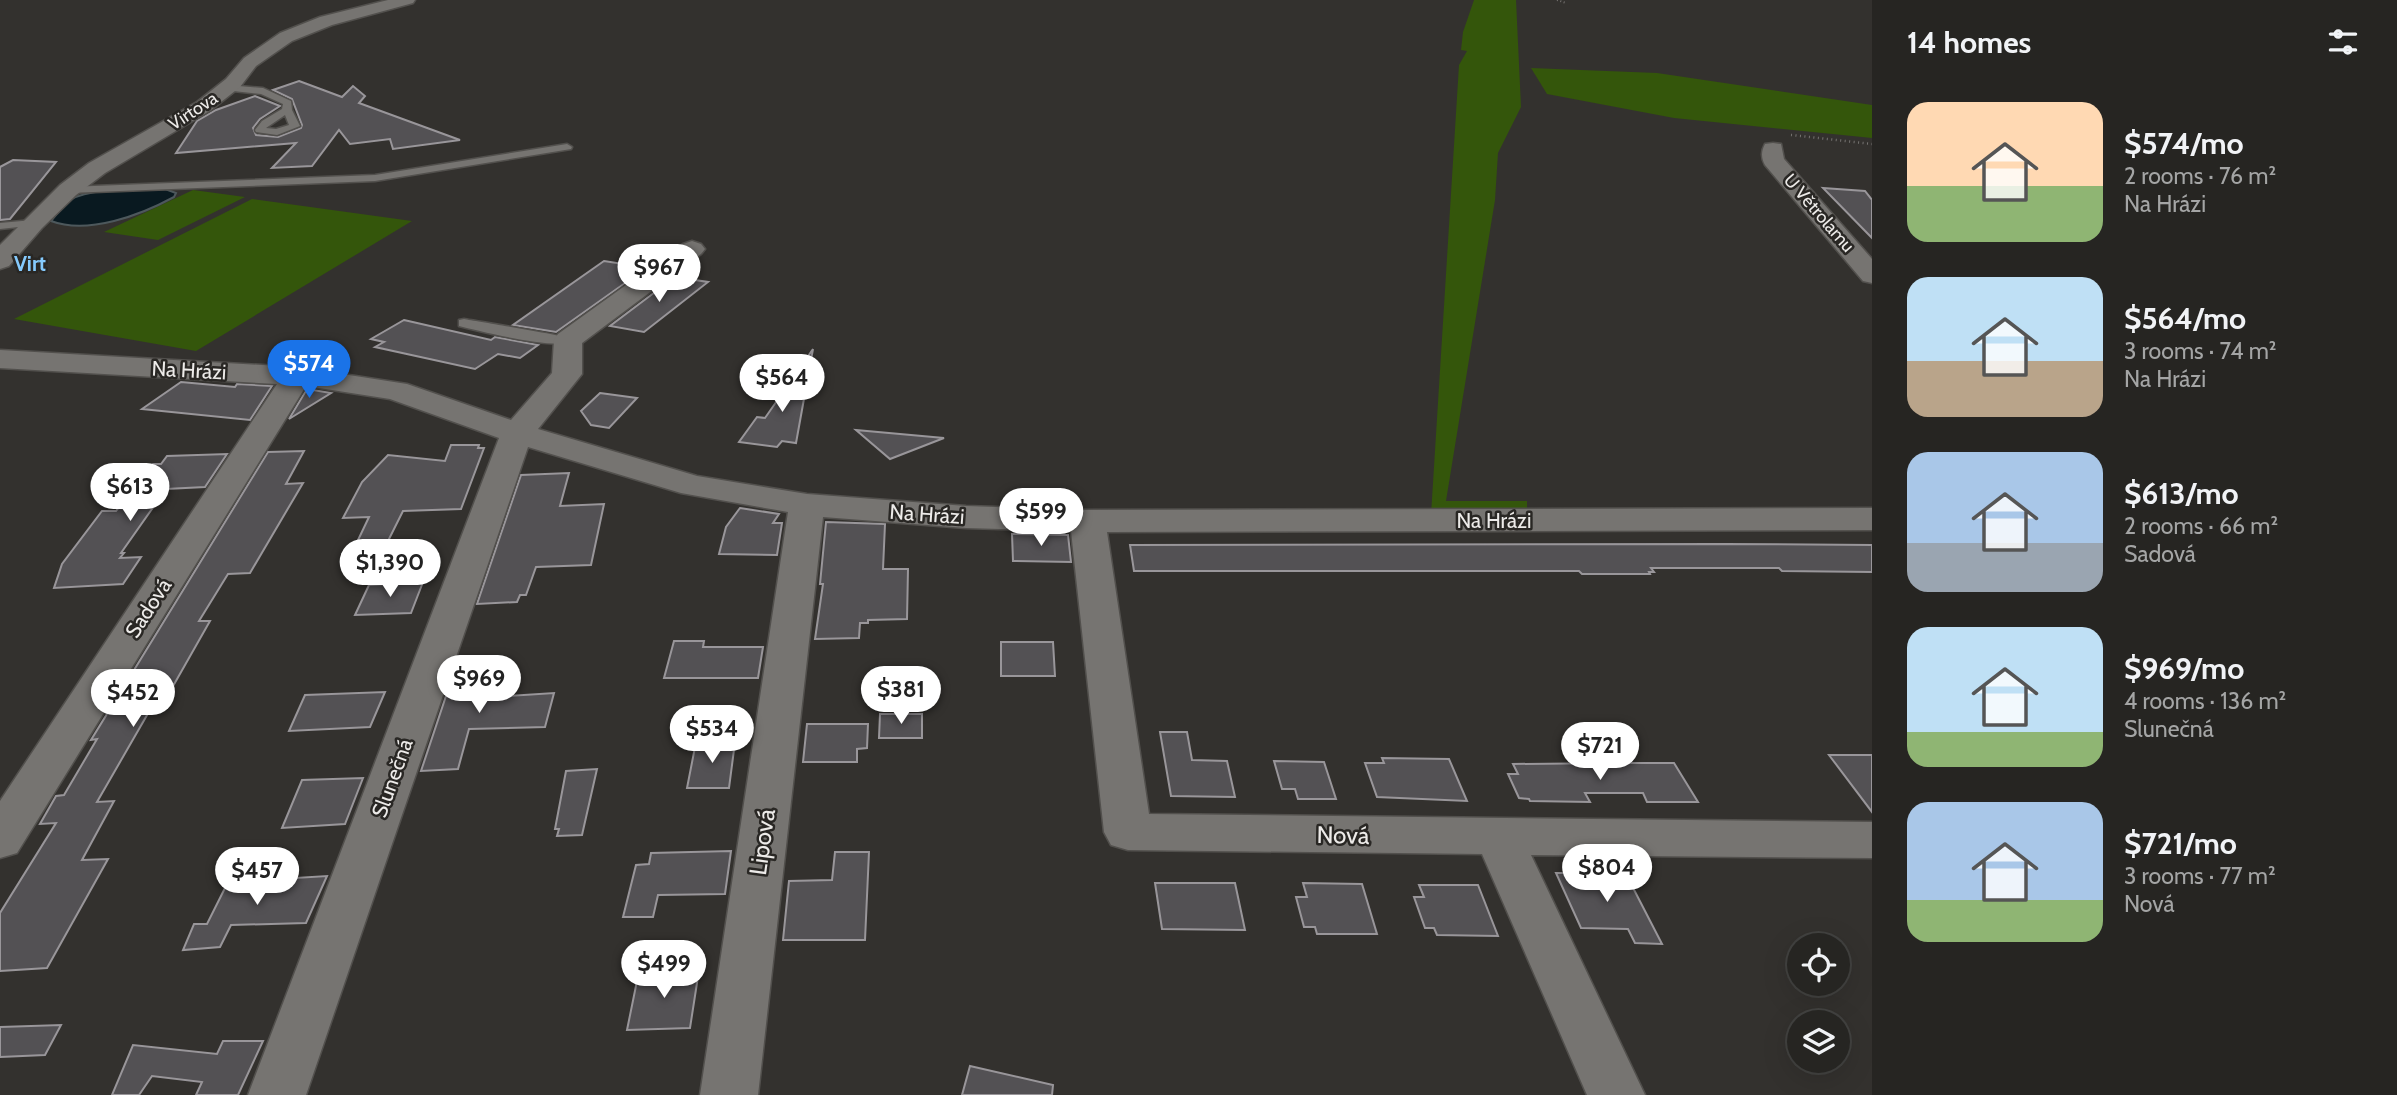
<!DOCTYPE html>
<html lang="en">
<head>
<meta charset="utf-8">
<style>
  body { margin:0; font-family:Cabin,sans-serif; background:#2e2d2a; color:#f1f3f6; height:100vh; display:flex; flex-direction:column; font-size:26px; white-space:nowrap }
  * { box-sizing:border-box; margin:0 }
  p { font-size:23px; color:#a4a5a5 }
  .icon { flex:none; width:38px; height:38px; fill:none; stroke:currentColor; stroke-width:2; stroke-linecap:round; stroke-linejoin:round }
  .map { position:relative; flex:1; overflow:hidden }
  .details { display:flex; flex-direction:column; background:#262522; width:525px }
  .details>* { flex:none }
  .controls { position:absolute; left:1787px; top:933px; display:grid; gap:14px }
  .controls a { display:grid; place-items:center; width:63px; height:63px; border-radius:50%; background:#262522; box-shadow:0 7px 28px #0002,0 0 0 2px #424240; font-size:35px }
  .price { position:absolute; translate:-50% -60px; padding:0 16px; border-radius:24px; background:#fff; color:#222; font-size:23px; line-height:46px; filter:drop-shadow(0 2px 4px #0008) }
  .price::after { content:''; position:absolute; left:50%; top:42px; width:21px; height:16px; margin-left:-10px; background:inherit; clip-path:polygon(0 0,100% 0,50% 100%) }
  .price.active { background:#1a73e8; color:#fff }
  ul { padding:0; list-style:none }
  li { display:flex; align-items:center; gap:21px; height:175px; padding:0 35px }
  li span { display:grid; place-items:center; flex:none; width:196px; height:140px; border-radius:21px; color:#555 }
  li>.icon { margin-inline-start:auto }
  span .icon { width:84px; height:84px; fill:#fffc; stroke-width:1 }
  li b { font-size:30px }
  h2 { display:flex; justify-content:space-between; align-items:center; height:84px; padding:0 35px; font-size:30px }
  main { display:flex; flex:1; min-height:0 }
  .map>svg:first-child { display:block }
  .green { fill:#34560b }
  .water { fill:#091920; stroke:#4d585c; stroke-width:2 }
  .building { fill:#535154; stroke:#99969a; stroke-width:2 }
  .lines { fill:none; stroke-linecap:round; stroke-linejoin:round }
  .lane-casing { stroke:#52504d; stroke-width:3 }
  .street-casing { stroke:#52504d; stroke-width:3 }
  .path-far1 { stroke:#767472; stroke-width:2; stroke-dasharray:1 2.5; stroke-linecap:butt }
  .path { stroke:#767472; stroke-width:2.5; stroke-dasharray:1 3.5; stroke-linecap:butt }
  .lane { fill:#767471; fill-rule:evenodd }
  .street { fill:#767471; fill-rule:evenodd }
  .labels { text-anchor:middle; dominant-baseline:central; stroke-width:5; stroke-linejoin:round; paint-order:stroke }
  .far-street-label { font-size:18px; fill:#edebe9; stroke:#292724 }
  .far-quarter-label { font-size:21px; font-weight:bold; fill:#85cafd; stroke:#292724 }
  .street-label { font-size:21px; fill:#edebe9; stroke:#292724 }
  .near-street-label { font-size:24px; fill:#edebe9; stroke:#292724 }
</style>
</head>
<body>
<main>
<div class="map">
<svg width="1872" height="1095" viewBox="0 0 1872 1095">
  <rect width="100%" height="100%" fill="#33312e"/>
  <g class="green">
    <path d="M1474,0H1516L1521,107L1498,153L1495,200L1446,501H1527V515H1431L1459,65L1467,51L1461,50L1463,32Z"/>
    <path d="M1531,68L1657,73L1872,105V138L1674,118L1547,94Z"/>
    <path d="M193,190L245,197L158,240L104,232Z"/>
    <path d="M252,199L412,221L196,351L14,319Z"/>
  </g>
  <path class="water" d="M165,189L176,193L174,197C141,215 88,235 51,221C57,214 63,205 70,200C91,187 140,190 165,189Z"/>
  <g class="building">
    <path d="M299,81L342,97L353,86L365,96L359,103L460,140L393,149L390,139L350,144L339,130L312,166L272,168L296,143L176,153L197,121L216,110L255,96L280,106L260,119L253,128L256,135L278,137L301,128L302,125L292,99L273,90Z"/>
    <path d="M13,160L56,162L10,219L0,220V167Z"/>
    <path d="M1823,188L1865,191L1872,200V238Z"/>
    <path d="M604,261L636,266L632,269L642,271L556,332L513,325Z"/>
    <path d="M675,277L708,282L644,332L610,326Z"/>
    <path d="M404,320L491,340L495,337L538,345L520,358L498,354L475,369L375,347L384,342L371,339Z"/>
    <path d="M813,349L796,443L782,441L777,447L739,442L757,417L765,418Z"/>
    <path d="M181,382L235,387L237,384L272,386L250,420L142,409Z"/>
    <path d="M307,389L331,393L289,419Z"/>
    <path d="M600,393L637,398L609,428L591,425L581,411Z"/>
    <path d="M856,430L944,438L890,459Z"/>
    <path d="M451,445H479L478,448H484L461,509L403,511L379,559H349L369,517L343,518L362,482L388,455L445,461Z"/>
    <path d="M304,451L286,484L303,483L250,573L228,574L199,621H210L164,702L154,703L97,802L114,801L82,860L108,859L47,968L0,971V913L56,823L40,824L56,796L64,795L97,739L91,740L268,452Z"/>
    <path d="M227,454L205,487L166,489L121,553H124L120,558L141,557L123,584L54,588L62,564L102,511H116L153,464H161L167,456Z"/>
    <path d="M569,473L560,506L604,504L591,565L536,567L526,595H520L517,602L477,604L521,475Z"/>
    <path d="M740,508L779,514L773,523H782L777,555L719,554L726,527Z"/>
    <path d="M826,522L885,524L883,569H908L907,619L868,620V623H860L859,638L815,639L823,584H820Z"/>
    <path d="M1012,534L1068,535L1071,562L1013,561Z"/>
    <path d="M1725,544L1872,545V572L1782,571L1779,568H1651L1654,572H1649L1650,574H1582L1579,571H1134L1130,545Z"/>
    <path d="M423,582L411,613L355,615L369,585Z"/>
    <path d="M674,641H704L703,647H763L758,678H664Z"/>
    <path d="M1001,642H1053L1055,676H1001Z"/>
    <path d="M491,664L487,679L496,678L491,697L554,693L545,727L469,729L458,769L421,771L456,666Z"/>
    <path d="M385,692L370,727L289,731L305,695Z"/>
    <path d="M880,714H922V738H879Z"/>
    <path d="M807,724H868L867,748L857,749V762H803Z"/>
    <path d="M1160,732H1187L1192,760L1227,761L1235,797L1171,796Z"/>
    <path d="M696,742H735L729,788H687Z"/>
    <path d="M1829,755H1872V812Z"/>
    <path d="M1382,758L1449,759L1467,801L1377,797L1365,763H1384Z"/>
    <path d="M1274,761L1324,762L1336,799H1298L1295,789H1282Z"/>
    <path d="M1615,763H1674L1698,802H1647L1643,793H1585L1590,802L1530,801L1529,799L1519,798L1508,774H1518L1513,764Z"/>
    <path d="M597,769L582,835L557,836L559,829H555L566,771Z"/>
    <path d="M363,778L345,824L282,828L302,780Z"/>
    <path d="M731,851L725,894L658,895L653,917H623L636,865L649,864L651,853Z"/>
    <path d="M835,852H869L865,940H783L789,881L832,880Z"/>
    <path d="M1565,867L1591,868L1594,874H1605L1608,879L1629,880L1662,944L1635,943L1628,929L1581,928L1556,873H1567Z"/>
    <path d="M327,876L306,923L231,925L220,947L183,950L194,924H207L228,882Z"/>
    <path d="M1155,883H1235L1245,930L1162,929Z"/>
    <path d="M1303,883L1362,884L1377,934H1317L1315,927H1304L1296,897H1307Z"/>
    <path d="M1419,885H1478L1498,936L1437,935L1434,928H1425L1414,897H1424Z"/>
    <path d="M699,970L690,1028L627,1030L639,971Z"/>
    <path d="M61,1025L45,1055L0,1057V1027Z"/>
    <path d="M223,1041H263L238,1095H196L202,1082L152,1076L139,1095H112L133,1045L217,1054Z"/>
    <path d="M970,1066L1053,1085L1052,1095H962Z"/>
  </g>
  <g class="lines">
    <defs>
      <g id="lane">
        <path d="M227,85L263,88L291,101L292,110L300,126L277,135L256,132L255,130L262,121L282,109L283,104L261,94L224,90L222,88ZM285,115L289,125L276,129L266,128Z"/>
        <path d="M567,144L572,147L571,149L375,181L68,193L63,190L68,187L375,175Z"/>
        <path d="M33,220L39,223L37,225L0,229V223Z"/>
        <path d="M464,319C480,322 570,336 575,340C561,352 480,331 459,326V320Z"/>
      </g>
      <g id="street">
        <path d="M388,0H415L413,3L332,25L292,41L256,66L240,87L211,110L105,173L76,195L42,228L9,266L0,269V245L60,185L89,163L197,102L226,79L244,58L280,33L320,17Z"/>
        <path d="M1773,143L1781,144L1784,159L1872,259V283L1863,281L1765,165C1761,158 1761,151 1765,144Z"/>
        <path d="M692,241L701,244L705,249L701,254L582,343V374L538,429L697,476L807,494L966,506L1088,510L1872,508V530L1107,532L1149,814L1872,822V858L1531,855L1645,1095H1587L1482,854L1128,850L1111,845L1104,832L1071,531L966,528L823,517L758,1095H700L788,512L681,493L528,447L306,1095H248L499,438L390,399L306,386L17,853L0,858V801L277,384L0,368V350L297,367L407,384L511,420L552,373L554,340L558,334L683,244Z"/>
      </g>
    </defs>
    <use href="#lane" class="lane-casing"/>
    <use href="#street" class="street-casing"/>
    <path class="path-far1" d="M1557,0L1566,3"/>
    <path class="path" d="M1791,135L1872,144"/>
    <use href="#lane" class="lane"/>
    <use href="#street" class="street"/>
  </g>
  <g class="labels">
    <g class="far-street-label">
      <text transform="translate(193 111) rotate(-33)">Virtova</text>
      <text transform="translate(1819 213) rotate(49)">U Větrolamu</text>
    </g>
    <g class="far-quarter-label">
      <text x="30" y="263">Virt</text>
    </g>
    <g class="street-label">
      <text transform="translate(189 370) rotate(3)">Na Hrázi</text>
      <text transform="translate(927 514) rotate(4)">Na Hrázi</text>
      <text x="1494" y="520">Na Hrázi</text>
      <text transform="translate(148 608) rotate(-57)">Sadová</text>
      <text transform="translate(392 778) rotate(-70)">Slunečná</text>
    </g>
    <g class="near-street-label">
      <text transform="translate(1343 835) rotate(1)">Nová</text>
      <text transform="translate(762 842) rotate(-82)">Lipová</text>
    </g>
  </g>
</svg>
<div class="controls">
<a><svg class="icon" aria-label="locate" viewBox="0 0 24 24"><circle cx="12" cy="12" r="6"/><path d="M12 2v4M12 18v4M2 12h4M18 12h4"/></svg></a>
<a><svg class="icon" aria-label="layers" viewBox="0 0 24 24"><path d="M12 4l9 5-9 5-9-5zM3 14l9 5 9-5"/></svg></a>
</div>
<b class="price" style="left:659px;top:304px">$967</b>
<b class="price active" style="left:309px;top:400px">$574</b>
<b class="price" style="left:782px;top:414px">$564</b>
<b class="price" style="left:130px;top:523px">$613</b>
<b class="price" style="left:1041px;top:548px">$599</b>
<b class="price" style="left:390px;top:599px">$1,390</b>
<b class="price" style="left:479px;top:715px">$969</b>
<b class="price" style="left:901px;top:726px">$381</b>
<b class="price" style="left:133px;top:729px">$452</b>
<b class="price" style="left:712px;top:765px">$534</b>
<b class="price" style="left:1600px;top:782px">$721</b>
<b class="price" style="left:1607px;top:904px">$804</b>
<b class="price" style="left:257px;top:907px">$457</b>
<b class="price" style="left:664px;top:1000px">$499</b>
</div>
<section class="details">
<h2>14 homes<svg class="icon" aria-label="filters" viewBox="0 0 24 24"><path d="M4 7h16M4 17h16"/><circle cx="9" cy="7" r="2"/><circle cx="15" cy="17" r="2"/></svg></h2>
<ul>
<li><span style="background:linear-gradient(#ffd9b3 60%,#8fb573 0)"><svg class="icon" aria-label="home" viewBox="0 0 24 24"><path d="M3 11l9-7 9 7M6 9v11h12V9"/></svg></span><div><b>$574/mo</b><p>2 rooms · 76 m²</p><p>Na Hrázi</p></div></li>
<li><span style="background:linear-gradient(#bfe0f5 60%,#b9a48a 0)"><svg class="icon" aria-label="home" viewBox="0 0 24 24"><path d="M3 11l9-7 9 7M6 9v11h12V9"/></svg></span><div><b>$564/mo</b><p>3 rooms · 74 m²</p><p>Na Hrázi</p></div></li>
<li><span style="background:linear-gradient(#a9c7e8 65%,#9aa5b1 0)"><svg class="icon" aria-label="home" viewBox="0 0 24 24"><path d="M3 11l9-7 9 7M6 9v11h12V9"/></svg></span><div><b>$613/mo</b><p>2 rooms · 66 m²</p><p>Sadová</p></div></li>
<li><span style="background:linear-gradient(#bfe0f5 75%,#8fb573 0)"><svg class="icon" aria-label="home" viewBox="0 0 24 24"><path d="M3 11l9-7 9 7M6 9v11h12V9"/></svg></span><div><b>$969/mo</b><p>4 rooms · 136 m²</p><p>Slunečná</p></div></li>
<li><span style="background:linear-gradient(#a9c7e8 70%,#8fb573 0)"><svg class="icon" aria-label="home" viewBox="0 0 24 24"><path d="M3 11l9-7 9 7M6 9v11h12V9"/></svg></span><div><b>$721/mo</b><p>3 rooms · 77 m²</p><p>Nová</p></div></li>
</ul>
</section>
</main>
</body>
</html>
